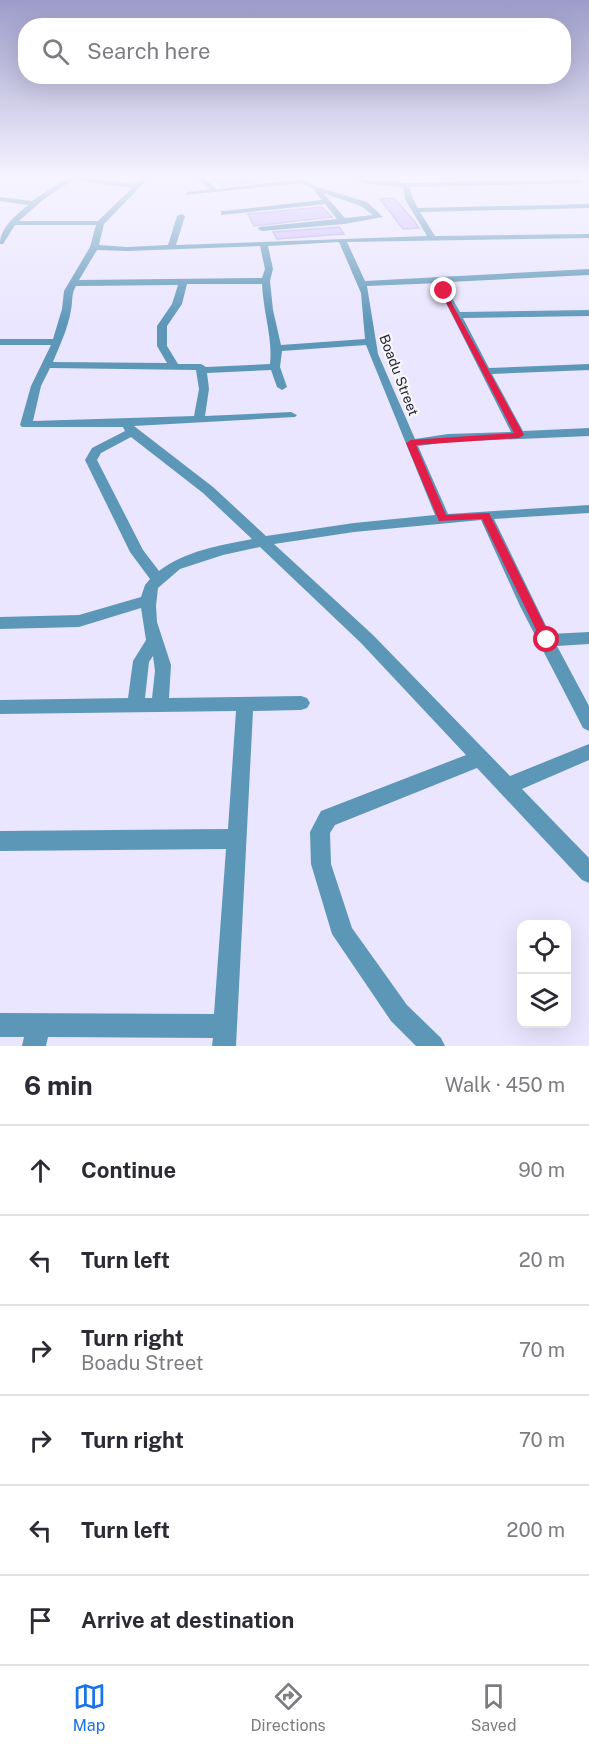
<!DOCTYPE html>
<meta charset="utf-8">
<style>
:root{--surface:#fff;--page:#f7f7f7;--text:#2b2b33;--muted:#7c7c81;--line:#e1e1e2;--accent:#1a73e8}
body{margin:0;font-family:"Public Sans",sans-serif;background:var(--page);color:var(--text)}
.controls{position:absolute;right:18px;bottom:18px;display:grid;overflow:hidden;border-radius:12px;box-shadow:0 6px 24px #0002}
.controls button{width:54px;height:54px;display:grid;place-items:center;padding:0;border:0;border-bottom:2px solid var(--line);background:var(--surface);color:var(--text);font:30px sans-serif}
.stop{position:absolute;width:18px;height:18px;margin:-14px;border:4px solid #e11d48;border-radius:50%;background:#fff}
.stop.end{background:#e11d48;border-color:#fff;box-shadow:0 2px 6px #0008}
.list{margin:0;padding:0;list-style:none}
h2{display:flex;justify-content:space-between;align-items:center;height:78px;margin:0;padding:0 24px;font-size:26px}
h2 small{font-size:20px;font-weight:400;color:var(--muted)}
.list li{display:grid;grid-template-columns:39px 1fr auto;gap:18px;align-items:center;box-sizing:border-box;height:90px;padding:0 24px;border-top:2px solid var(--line)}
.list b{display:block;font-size:22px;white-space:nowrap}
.list p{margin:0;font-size:20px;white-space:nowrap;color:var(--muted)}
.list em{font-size:20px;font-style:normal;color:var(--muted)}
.icon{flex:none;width:33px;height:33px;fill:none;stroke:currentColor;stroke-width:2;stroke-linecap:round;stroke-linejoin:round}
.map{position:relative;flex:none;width:589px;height:1046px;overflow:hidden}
.search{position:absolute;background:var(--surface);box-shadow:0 6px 24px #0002;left:18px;right:18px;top:18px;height:66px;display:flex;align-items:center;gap:15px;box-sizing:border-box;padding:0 21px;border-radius:24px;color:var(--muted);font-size:22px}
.sheet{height:618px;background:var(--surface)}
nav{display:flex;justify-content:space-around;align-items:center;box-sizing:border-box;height:84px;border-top:2px solid var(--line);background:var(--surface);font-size:16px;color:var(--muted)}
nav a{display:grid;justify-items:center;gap:3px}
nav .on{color:var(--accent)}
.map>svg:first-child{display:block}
.building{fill:#ccbeff;stroke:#b3a6e1;stroke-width:1.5}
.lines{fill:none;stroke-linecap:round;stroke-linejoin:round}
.street{fill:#5d97b8;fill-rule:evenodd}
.route{fill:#e11d48}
.labels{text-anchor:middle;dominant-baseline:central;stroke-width:4.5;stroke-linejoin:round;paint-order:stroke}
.far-street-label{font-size:14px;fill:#28233a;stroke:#f7f7f7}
</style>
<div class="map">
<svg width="589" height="1046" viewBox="0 0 589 1046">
<rect width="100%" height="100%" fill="#eae6ff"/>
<path class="building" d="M213,177H255V182L222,186Z
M394,198L415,222L419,228L403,229L380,199Z
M322,207L332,217L254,226L248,214Z
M339,227L344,234L277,239L273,232Z"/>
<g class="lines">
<path class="street" d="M63,177H80L136,184L143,177H150L104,224L99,245L127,247L168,245L177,216L181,214L185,216L176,245L427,236L405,199L403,187L362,183L358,177L406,183L581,179L584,181L581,183L410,187L413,199L418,208L589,204V208L420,212L435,236L589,234V238L347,242L365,281L589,269V275L449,282L448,291L460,312L589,310V316L463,318L489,368L589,364V370L492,374L523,431L589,428V436L448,442L418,446L448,514L589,505V513L494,519L550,634L589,632V644L557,646L589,706V731L583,728L520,606L481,520L354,532L274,544L373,635L510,776L589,744V760L522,789L589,858V883L582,880L477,768L335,825L330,833L331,864L352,928L407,1005L441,1038L445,1046H416L391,1021L332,934L311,864L310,832L321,811L466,755L361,643L260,547L223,555L180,569L158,588L156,606L157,622L171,665L169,698L301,696L307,698L310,703L307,708L301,710L253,711L236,1046H212L213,1038L48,1037L46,1046H22L24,1037H0V1013L214,1014L226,849L0,851V831L228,829L236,711L0,714V700L128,698L133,661L146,640L141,608L79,627L0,629V617L79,615L141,597L145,585L150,579L130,552L85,460L92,448L125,431L123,427H22L20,425L31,386L51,345H0V339H53L62,309L64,291L90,247L96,225H15L3,244H0C0,228 16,215 28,205L0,201V197L32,201L65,179ZM73,180L132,188L98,221H19L44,199ZM339,242L361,293L365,339L281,345L273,310L270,281L273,269L268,246ZM260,246L265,269L262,278L79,280L97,250L127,251ZM440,283V291L511,432L448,434L415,439L378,354L367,286ZM187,284H262C263,311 273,338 270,364L206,367L201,364H178L167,346V326L182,304ZM178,285L172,304L157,326V346L167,363L53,362C60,345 68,328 71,310C73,301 71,294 76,286ZM366,345L435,515L354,523L266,536L213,487L134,426L295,417L297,415L291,412L205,416L209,389L207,373L271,370L277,387L282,390L287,387L280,367L282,351ZM50,368L196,370L199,389L194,416L33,421L41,386ZM131,437L203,493L252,539C222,545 184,551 159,571L143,550L97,460L101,453ZM153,656L155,671L152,698H145L149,662Z
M195,177H202L217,189L302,179L317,187L367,202L383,217L344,224L262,231L258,229L259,227L337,219L325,204L221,215V211H224L322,200L313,189L301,183L185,195L187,192L210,189ZM323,193L361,206L373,215L345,218Z"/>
</g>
<linearGradient id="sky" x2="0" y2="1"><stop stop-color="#9d9cca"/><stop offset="0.55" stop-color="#f6f4ff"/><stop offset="1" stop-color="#f6f4ff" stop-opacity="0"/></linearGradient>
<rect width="589" height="323" fill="url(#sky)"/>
<path class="route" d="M444,289L524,435L519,438L416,445L446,515L489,513L552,640L547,645L541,640L482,519L439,521L406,443L411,440L514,433L440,291Z"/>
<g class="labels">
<g class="far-street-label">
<text transform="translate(399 375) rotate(69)">Boadu Street</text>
</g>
</g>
</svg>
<div class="controls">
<button><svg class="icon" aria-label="locate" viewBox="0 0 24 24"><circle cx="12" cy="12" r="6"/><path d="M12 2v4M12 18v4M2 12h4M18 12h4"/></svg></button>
<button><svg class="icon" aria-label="layers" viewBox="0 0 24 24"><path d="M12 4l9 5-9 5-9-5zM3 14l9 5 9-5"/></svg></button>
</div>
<div class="stop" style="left:547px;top:640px"></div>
<div class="stop end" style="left:444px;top:291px"></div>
<div class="search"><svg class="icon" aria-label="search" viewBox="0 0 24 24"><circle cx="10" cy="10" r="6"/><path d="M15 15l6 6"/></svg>Search here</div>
</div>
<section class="sheet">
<h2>6 min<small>Walk · 450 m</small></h2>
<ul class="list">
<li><svg class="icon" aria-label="ahead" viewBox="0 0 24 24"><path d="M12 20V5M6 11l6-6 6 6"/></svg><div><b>Continue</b></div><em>90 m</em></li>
<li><svg class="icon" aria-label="left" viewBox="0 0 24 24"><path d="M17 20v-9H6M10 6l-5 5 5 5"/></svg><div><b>Turn left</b></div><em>20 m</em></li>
<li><svg class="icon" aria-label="right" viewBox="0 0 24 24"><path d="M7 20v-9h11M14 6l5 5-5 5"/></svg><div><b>Turn right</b><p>Boadu Street</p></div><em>70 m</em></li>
<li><svg class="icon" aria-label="right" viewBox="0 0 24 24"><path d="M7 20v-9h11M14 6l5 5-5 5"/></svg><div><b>Turn right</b></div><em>70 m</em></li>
<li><svg class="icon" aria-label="left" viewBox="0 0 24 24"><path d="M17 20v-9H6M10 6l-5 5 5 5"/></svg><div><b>Turn left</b></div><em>200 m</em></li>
<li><svg class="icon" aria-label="arrive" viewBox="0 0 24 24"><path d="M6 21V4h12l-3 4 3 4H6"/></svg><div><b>Arrive at destination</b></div></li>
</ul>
</section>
<nav>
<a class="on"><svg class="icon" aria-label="map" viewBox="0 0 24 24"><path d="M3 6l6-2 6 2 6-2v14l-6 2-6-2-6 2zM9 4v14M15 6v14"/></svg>Map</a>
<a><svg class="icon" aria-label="directions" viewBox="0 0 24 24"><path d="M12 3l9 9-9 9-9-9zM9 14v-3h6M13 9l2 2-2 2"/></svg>Directions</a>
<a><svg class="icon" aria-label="saved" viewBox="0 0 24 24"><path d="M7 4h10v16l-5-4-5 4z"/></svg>Saved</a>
</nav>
